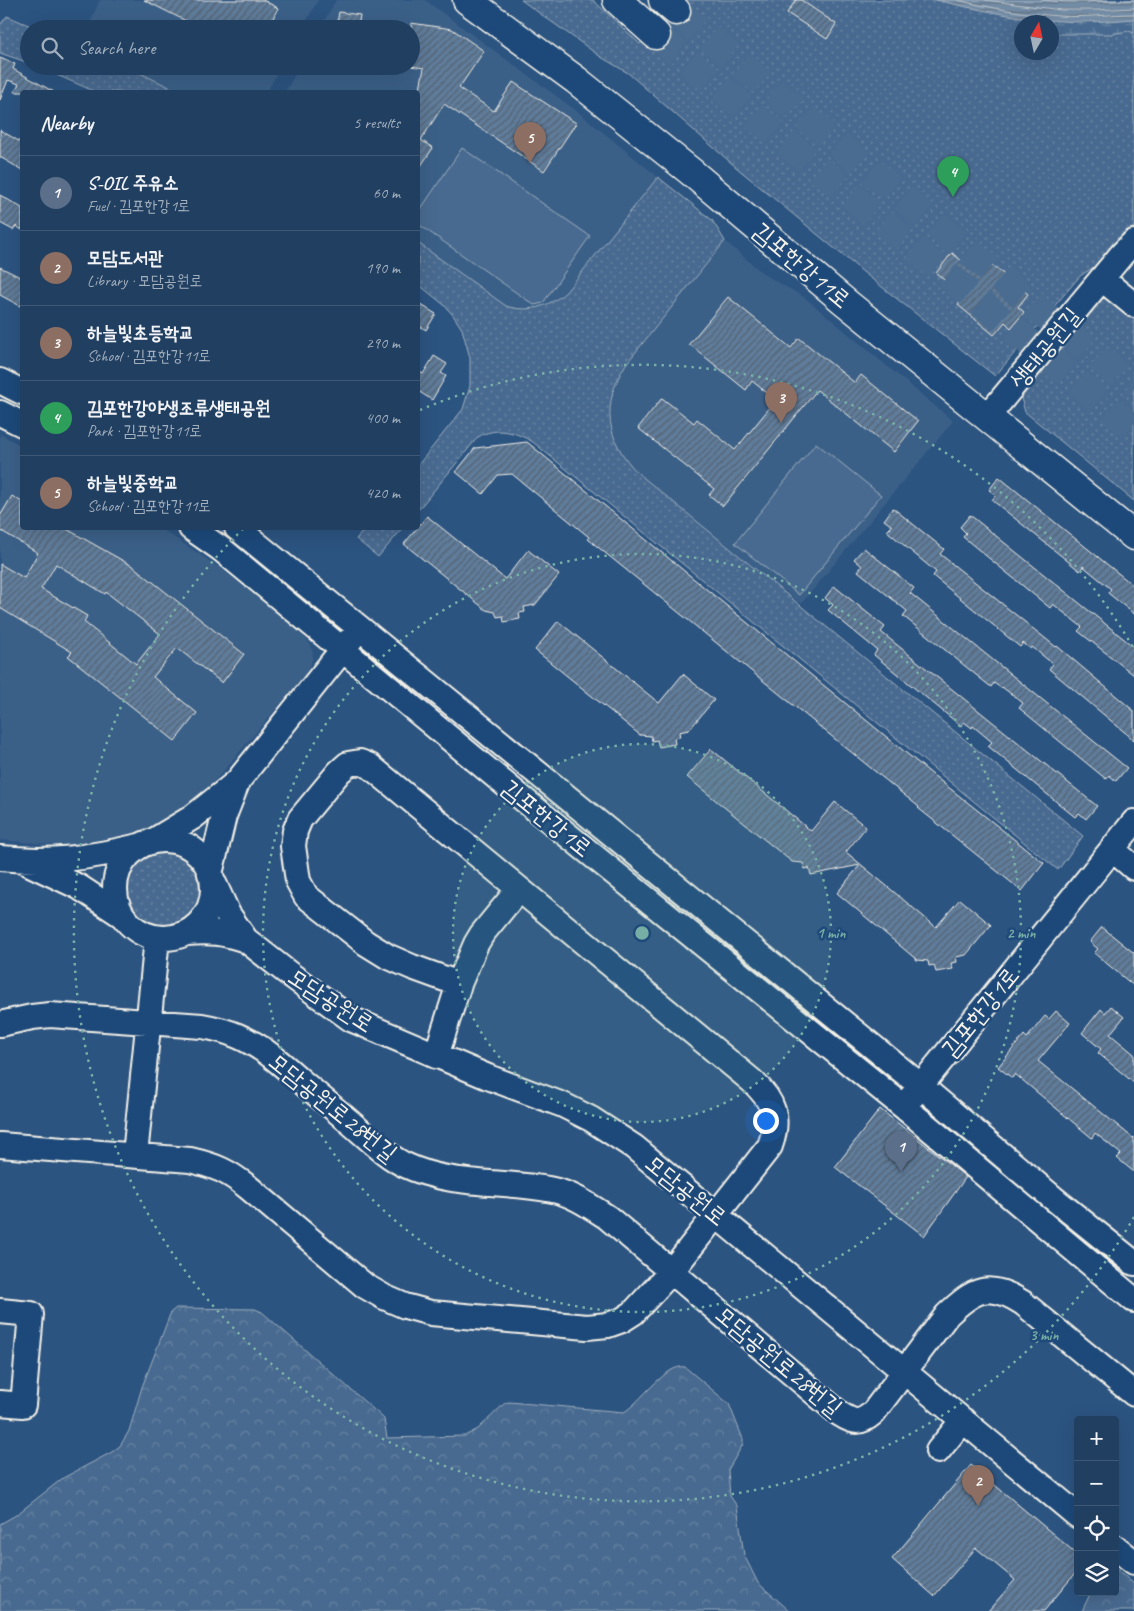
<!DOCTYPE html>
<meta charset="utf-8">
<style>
:root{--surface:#213f61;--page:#2d4a6a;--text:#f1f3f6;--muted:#a2afbd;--line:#3e5876;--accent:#e797bd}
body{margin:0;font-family:Caveat,"Poor Story",sans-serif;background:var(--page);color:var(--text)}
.controls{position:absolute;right:15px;bottom:15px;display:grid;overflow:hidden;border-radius:5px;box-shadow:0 5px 20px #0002}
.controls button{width:45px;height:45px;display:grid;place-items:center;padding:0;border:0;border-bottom:1px solid var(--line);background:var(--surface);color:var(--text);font:25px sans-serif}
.compass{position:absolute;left:1014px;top:15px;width:45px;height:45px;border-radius:50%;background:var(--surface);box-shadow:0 5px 20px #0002;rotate:9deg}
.you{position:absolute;left:765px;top:1120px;width:18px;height:18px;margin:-12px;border:4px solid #fff;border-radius:50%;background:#1a73e8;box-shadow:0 0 0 8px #1a73e833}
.badge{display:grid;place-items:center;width:32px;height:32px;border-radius:50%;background:var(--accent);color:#fff;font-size:16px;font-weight:700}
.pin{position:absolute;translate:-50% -41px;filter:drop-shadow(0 1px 2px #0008)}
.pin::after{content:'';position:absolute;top:26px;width:18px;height:15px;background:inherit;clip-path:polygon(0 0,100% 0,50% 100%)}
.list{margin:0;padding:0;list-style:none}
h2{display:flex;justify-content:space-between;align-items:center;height:65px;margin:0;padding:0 20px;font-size:21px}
h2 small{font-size:16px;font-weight:400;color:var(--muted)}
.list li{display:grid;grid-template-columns:32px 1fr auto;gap:15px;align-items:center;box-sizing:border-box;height:75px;padding:0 20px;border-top:1px solid var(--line)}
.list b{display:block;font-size:19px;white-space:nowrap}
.list p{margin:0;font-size:16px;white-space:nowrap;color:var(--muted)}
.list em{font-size:16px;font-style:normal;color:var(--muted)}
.icon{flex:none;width:28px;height:28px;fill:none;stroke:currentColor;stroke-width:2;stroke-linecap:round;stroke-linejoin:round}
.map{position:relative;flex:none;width:1134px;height:1611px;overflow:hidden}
.search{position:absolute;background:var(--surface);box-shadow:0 5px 20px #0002;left:20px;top:20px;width:400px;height:55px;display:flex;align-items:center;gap:12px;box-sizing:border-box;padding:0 18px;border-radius:28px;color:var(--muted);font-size:19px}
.panel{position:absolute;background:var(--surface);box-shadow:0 5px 20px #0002;left:20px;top:90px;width:400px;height:440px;border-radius:5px}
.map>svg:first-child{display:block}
.built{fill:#3b6088}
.grass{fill:url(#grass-dots);stroke:#9eaebc;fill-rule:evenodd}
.forest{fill:url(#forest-crowns);stroke:#9eaebc}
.wetland{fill:url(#wetland-marsh);stroke:#9eaebc}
.pitch{fill:#496b90;stroke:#9eaebc}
.water{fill:url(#water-rules);stroke:#a7b4c0}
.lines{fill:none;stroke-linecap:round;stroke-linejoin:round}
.shore{stroke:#c0c9ce;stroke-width:1}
.building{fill:url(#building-hatch);stroke:#f4f1e8;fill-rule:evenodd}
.highway-tunnel{stroke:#4a6c90;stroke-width:28;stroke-dasharray:28 14;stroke-linecap:butt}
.minor-casing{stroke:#f4f1e8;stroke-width:28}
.major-casing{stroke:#f4f1e8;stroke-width:31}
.highway-casing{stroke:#f4f1e8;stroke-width:31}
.minor{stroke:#1f4a7a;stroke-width:24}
.major{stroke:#1f4a7a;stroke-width:28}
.highway{stroke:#1f4a7a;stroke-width:28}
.ring{fill:none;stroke:#76ada5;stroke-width:2.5;stroke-dasharray:2.5 5}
.labels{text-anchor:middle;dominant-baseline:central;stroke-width:5;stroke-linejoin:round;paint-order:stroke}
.street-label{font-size:24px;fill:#f4f1e8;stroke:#1f4a7a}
.centre{fill:#76ada5;stroke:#1f4a7a;stroke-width:2.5}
.ring-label{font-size:15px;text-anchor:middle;font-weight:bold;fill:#76ada5;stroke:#1f4a7a;stroke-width:5;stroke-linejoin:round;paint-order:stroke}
</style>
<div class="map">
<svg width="1134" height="1611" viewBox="0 0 1134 1611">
<defs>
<pattern id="grass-dots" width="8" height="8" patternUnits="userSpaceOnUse" patternTransform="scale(1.25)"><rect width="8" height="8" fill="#496b90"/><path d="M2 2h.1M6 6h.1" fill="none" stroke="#6481a0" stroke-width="1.8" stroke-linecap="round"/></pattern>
<pattern id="forest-crowns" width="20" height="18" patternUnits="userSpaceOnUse" patternTransform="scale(1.25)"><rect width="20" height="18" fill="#496b90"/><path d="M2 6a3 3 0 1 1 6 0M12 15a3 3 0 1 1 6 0" fill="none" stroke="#6481a0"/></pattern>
<pattern id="wetland-marsh" width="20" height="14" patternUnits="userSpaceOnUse" patternTransform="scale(1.25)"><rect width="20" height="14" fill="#496b90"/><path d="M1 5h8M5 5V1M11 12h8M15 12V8" fill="none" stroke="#6481a0"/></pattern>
<pattern id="water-rules" width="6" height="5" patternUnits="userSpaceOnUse" patternTransform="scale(1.25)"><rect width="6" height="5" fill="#738ca6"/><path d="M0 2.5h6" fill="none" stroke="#647484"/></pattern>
<pattern id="building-hatch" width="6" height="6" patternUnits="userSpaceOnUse" patternTransform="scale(1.25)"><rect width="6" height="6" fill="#5e7b9a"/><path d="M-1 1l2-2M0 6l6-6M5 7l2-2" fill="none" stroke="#556474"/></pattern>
</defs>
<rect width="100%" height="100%" fill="#2c5481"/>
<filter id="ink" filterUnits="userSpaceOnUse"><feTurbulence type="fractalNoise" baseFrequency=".02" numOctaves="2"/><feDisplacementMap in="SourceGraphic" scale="10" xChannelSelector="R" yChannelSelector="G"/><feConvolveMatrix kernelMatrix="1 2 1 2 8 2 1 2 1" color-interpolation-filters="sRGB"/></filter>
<g filter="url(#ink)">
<path class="built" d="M100,0H318L302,29H87Z
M336,0H425L578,112L658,177L566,292L557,300L538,308L526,310L515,309L506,306L418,243V92H285L300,66H411V29H320Z
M125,66H281L267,92H180Z
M725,241L765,275L804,297L953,421L801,604L639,474L627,462L613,439L610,409L615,384L620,373L626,364Z
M0,434L22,446V528H160L223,570L251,592L301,633L310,644L313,654L311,664L303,677L219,776L199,796L177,815L155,829L130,839L83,847L0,840Z"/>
<path class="grass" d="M521,0H593L640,44L677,0H1134V227L1127,231L1103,261L1080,276L995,376L863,272L737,168L628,73L601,57ZM1022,22H1052V52H1022Z
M7,16L38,29H29V63L0,53V25Z
M36,66H125L180,92H96Z
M658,177L712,220L725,241L626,364C601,403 605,441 639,474L1083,836L1058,870L533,442C516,432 497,426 478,437L418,510V465L463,409L470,386V358L462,329L453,315L443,304L418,284V243L506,306C527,313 549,307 566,292Z
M1105,296L1134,319V501L1025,412L1021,398Z
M366,528H403L378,557L356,539Z
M124 889a40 40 0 1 1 80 0a40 40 0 1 1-80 0Z"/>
<path class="forest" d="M176,1308L255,1309L262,1312L381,1416L384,1419L387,1438L465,1436L478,1429L505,1403L509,1402L624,1412C639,1404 666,1363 685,1367L729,1404L743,1439V1444L728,1470L730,1496L737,1506L744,1555L758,1583L790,1611H0V1524L16,1515L63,1478L112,1452L120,1446L129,1431L142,1387L171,1312Z
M1115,1568L1134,1584V1611H1082L1091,1592H1115Z"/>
<path class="wetland" d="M1134,0V33L1129,31L1111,34H1052V22H1022L1023,16Z"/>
<path class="pitch" d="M462,148L590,236L543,303L534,305L418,224V213Z
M816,443L881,495L799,595L735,543Z"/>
<path class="water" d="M936,0H1134V19C1110,21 1085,23 1061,21C1020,19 975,9 936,0Z"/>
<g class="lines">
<path class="shore" d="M957,0C990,8 1026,14 1060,16C1085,18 1109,14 1134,14
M985,0L1061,10H1096L1134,8
M1041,0C1073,4 1103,1 1134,0"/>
</g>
<path class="building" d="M144,0H263L278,8L268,29H202Z
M796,0H801L836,24L827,39L787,13Z
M339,12L360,15L358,29H336Z
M411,23L452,29L484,51L459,88L494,111L513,82L576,123L544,171L444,104L421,140L433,148L418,170V92L420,88L424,68L411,66Z
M0,58L15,64L13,69L54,92H14L19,84L8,80L0,100Z
M0,130L22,143V170L0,157Z
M0,195L22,208V230L16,226L13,230L0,223Z
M952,253L967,265L971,261L981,269L987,261L1028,294L1018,307L1024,312L1011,328L1005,322L994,335L958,305L962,299L948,287L950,285L936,273Z
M0,267L22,278V307L0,295Z
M728,297L791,348L799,338L855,383L861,375L918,421L894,452L817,390L723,506L709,495L714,489L638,428L662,398L694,423L697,419L735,450L776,400L752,381L746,390L689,344Z
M418,303L436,314L426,330L418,325Z
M434,356L447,364L441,373L446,376L432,400L418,391V371L423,374Z
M527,442L933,775L1044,863L1022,891L918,808L919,807L588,539L589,537L512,474L498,475L483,494L456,472L475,448Z
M999,477L1134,586V614L1108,593L1111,589L1083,566L1080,571L992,500L996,495L989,490Z
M12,496L22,502V528H65L134,567L244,654L222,683L177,648L153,677L197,713L175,741L68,656L72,652L0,608V564L24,578L38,553L0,530V516ZM56,564L105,594L106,592L160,634L136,664L84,622L87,616L41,589Z
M893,508L944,549L940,554L1056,647L1057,646L1134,711V740L1049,669L1053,664L1032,647L1031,649L1023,643L1020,647L933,576L936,572L887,531L892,526L884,520Z
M970,515L1134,647V675L1078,631L1082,627L1053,604L1050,608L963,537L966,533L960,527Z
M427,516L505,579L528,550L559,575L535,605L524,607L525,612L519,613L520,619L504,622L503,616L497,617L495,612L486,610L404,544Z
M864,548L914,588L910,593L1127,768L1116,781L1109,775L1106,779L1019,708L1023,703L1002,687L1001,688L994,683L991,687L903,616L907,611L858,571L862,566L854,559Z
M834,586L885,627L881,632L1097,806L1086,819L1079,813L1075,817L988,746L992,742L973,726L972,728L964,722L961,726L874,655L877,650L828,610L833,605L825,598Z
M558,621L659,703L683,674L714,700L689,730L679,732L680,737L674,738L675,744L659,747L657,740L652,741L651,736L640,735L535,650Z
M711,749L811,831L835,802L866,827L846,852L936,927L960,899L991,925L966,955L956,957L957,962L951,963L953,969L936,972L934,965L929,966L928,961L917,960L837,893L860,865L811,875L809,868L804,869L803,863L792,862L687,777Z
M1102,927L1134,953V986L1094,953L1098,949L1090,942Z
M1111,1006L1124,1017L1110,1034L1134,1054V1083L1098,1053L1101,1049L1082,1033L1101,1009L1105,1013Z
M1056,1011L1070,1023L1038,1061L1133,1138L1134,1137V1172L1117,1158L1121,1154L1095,1133L1092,1138L1015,1074L1012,1078L998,1067L1024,1035L1027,1038L1045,1016L1049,1019Z
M880,1109L966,1177L924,1236L835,1167Z
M971,1465L1078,1555V1570L1044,1611H988L1015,1580L976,1548L934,1596L892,1559Z"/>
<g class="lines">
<path class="highway-tunnel" d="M676,11L1134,388
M656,35L1134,429"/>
<g class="minor-casing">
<path id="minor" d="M1102,279L1134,305
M0,381L22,392
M0,413L22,424
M988,416L1122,254L1134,242
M191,528L221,549L523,799L904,1107L1134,1300
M237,528L921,1086L1053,1198L1134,1263
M115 889a49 49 0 1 1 98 0a49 49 0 1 1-98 0Z
M155,840L193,817L237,782L351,639
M1112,849L1134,868
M0,858C51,863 89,858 139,846
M28,863L79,887L123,916
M210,874L224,816L237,783
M213,881L228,914L246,940L288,973L351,1019L488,1077L563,1105L591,1119L634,1147L1078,1516
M186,933C210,931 223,932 246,940
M0,1024L32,1017L50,1015L202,1026C214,1028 226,1031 238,1036C262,1046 282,1064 302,1082C321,1098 341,1114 360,1131C374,1143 388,1157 405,1165C451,1187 504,1180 553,1190C573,1194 590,1206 607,1217L840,1414C854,1423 860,1424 873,1413L947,1315C974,1289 989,1281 1023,1303L1134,1394
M436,1056L459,984L476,944L482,934L518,890
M910,1099L1134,822
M0,1145L190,1160C216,1166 228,1171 249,1188L365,1286L384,1297L405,1306L431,1313L587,1327L608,1325L622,1320L633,1313L671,1272L770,1146C780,1118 774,1101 752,1081L370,766L360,762L348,764L339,772L300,819L295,831L293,846L298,881L306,896L366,943L387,956L412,967L459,984
M135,1155L157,938
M0,1311L31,1314L23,1405L0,1403
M938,1451L963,1420
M1115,1547L1134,1562"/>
</g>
<g class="major-casing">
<path id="major" d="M467,0L576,80L690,171L844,301L1134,536"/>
</g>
<g class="highway-casing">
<path id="highway" d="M617,0L656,35
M663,0L676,11"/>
</g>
<use href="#minor" class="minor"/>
<use href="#major" class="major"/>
<use href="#highway" class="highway"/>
</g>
</g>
<circle cx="642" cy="933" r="189" fill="#76ada5" fill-opacity=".12"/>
<g class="ring">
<circle cx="642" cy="933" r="189"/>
<circle cx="642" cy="933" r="379"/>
<path d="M1134 1217A568 568 0 1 1 244 528M420 410A568 568 0 0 1 1134 649"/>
</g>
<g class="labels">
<g class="street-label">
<text transform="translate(802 265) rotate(40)">김포한강11로</text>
<text transform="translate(1045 348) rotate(-51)">생태공원길</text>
<text transform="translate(547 818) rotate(39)">김포한강1로</text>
<text transform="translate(331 1000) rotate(33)">모담공원로</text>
<text transform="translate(980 1012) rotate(-51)">김포한강1로</text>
<text transform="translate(333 1107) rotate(39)">모담공원로28번길</text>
<text transform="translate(686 1190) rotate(39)">모담공원로</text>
<text transform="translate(779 1361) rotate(40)">모담공원로28번길</text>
</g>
</g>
<circle cx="642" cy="933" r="8" class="centre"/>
<g class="ring-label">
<text x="831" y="938">1 min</text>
<text x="1021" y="938">2 min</text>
<text x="1044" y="1340">3 min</text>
</g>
</svg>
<div class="controls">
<button>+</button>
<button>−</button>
<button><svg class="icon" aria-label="locate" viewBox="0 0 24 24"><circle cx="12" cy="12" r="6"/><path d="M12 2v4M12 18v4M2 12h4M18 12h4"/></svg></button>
<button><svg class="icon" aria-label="layers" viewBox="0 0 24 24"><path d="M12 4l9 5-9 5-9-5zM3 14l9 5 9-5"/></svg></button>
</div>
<svg class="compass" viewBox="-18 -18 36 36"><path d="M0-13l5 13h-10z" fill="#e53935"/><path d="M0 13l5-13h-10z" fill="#a2afbd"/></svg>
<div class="you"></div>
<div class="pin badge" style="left:901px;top:1172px;background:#5c6f8a">1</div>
<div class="pin badge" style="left:978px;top:1506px;background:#8d6e63">2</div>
<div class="pin badge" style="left:781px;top:423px;background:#8d6e63">3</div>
<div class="pin badge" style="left:953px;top:197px;background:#2e9e5b">4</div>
<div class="pin badge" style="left:530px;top:163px;background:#8d6e63">5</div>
<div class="search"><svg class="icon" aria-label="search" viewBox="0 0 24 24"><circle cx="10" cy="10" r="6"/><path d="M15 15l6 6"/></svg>Search here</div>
<section class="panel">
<h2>Nearby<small>5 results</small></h2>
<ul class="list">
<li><span class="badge" style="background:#5c6f8a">1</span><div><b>S-OIL 주유소</b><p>Fuel · 김포한강1로</p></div><em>60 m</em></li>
<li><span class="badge" style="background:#8d6e63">2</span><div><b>모담도서관</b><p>Library · 모담공원로</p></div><em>190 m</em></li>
<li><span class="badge" style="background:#8d6e63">3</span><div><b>하늘빛초등학교</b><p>School · 김포한강11로</p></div><em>290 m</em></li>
<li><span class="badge" style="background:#2e9e5b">4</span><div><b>김포한강야생조류생태공원</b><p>Park · 김포한강11로</p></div><em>400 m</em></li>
<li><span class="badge" style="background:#8d6e63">5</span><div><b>하늘빛중학교</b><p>School · 김포한강11로</p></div><em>420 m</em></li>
</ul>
</section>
</div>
